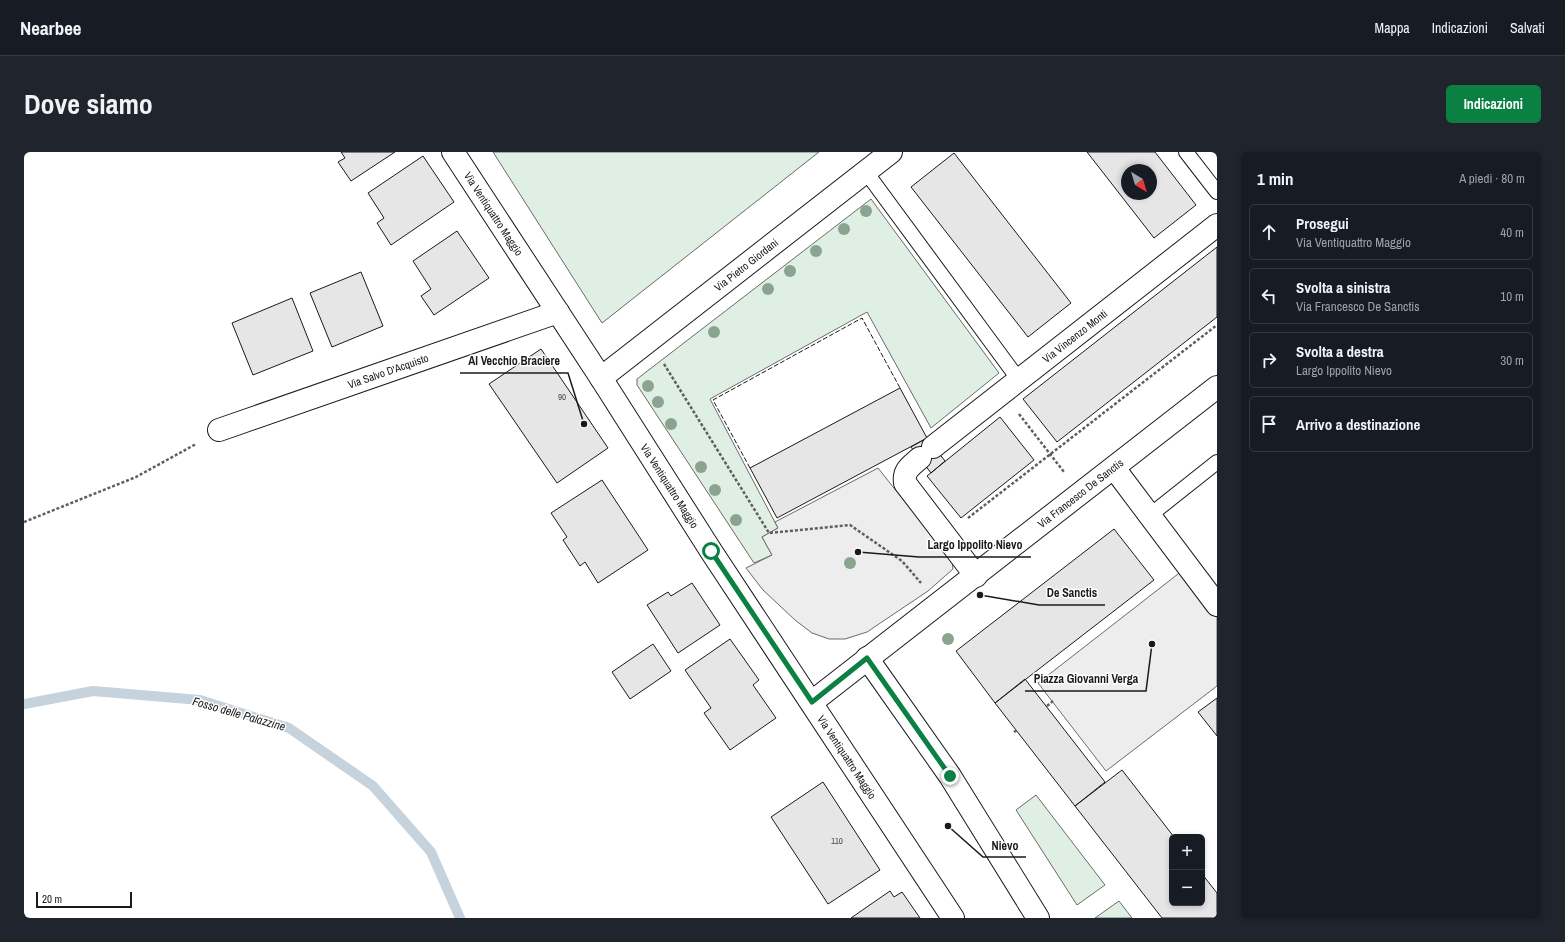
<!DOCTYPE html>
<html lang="it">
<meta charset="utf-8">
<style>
:root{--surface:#171b24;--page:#20242c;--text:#f1f3f6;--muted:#9ea1a6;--line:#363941;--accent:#0b8043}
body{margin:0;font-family:"Archivo Narrow",sans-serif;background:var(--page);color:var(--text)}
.controls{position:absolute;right:12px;bottom:12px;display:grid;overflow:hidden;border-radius:6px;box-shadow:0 2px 6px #0003}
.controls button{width:36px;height:36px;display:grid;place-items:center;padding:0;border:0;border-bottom:1px solid var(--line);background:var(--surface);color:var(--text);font:20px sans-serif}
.compass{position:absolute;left:1097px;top:12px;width:36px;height:36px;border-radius:50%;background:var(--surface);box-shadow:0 2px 6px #0003;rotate:142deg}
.scale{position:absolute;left:12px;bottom:10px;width:96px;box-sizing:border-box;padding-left:4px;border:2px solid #1a1a1a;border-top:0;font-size:11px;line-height:14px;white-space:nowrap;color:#1a1a1a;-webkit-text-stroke:3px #fff;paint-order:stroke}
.stop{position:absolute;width:12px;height:12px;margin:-9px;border:3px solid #0b8043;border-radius:50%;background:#fff}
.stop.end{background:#0b8043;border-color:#fff;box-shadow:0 1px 4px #0008}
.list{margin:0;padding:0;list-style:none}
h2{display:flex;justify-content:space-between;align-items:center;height:52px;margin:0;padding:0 16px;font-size:17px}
h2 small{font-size:13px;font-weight:400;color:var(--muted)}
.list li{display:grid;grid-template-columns:26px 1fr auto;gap:12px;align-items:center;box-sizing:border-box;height:56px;margin:0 8px 8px;padding:0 8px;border:1px solid var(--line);border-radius:6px}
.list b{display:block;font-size:15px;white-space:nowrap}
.list p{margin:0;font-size:13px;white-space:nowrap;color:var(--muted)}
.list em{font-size:13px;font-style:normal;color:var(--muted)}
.icon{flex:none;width:22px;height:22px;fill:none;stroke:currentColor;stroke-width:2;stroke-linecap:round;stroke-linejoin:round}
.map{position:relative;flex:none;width:1193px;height:766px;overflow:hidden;border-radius:6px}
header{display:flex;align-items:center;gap:24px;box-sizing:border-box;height:56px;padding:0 20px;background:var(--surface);border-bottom:1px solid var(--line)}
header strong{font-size:19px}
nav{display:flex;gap:22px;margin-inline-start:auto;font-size:14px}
.intro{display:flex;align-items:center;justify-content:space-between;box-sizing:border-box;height:96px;padding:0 24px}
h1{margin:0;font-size:28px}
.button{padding:10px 18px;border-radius:6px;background:var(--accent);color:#fff;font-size:14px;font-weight:700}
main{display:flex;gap:24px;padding:0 24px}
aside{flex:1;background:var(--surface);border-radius:6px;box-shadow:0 2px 6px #0003}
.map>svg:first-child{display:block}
.green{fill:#e0efe3;stroke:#6a6a6a}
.parking{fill:#ededed;stroke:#6a6a6a}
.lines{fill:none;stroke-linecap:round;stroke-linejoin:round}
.stream{stroke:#c6d2dc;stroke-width:10}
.building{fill:#e6e6e6;stroke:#1a1a1a;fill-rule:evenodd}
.lane-casing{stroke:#1a1a1a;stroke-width:16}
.street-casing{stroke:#1a1a1a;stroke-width:24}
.secondary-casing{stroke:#1a1a1a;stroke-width:24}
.path{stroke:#5f5f5f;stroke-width:2.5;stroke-dasharray:3 2;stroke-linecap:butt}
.lane{stroke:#fff;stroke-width:14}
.street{stroke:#fff;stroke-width:22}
.secondary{stroke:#fff;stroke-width:22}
.fence{stroke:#1a1a1a;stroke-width:1;stroke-dasharray:5 2;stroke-linecap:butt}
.tree{fill:#8aa48f}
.route{stroke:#0b8043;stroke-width:5}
.labels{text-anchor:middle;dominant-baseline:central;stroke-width:3;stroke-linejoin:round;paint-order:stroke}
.number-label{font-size:9px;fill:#4d4d4d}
.street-label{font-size:11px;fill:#1a1a1a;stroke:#fff}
.water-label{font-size:12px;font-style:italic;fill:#1a1a1a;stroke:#fff}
.leader{fill:none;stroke:#1a1a1a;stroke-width:1.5}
.callout-dot{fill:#1a1a1a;stroke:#fff;stroke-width:1.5}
.callout-label{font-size:12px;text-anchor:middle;font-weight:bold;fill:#1a1a1a;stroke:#fff;stroke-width:3;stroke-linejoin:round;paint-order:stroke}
</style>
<header>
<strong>Nearbee</strong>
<nav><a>Mappa</a><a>Indicazioni</a><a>Salvati</a></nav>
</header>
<div class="intro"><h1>Dove siamo</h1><a class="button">Indicazioni</a></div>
<main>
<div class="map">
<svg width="1193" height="766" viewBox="0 0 1193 766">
<rect width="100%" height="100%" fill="#fff"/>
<path class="green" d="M469,0H795L578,171Z
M847,47L975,221L907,276L843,160L686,247L754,376L738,385L748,403L730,411L613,233V227Z
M1012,643L1081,733L1053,753L992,658Z
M1095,749L1108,766H1071Z"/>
<path class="parking" d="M854,316L928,409L929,417L904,439L843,480L821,487H805L788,481L771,468L739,438L722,416L748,403L738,385L754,376L751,370Z
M1163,415L1193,453V534L1082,619L1014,531Z"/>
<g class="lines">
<path class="stream" d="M0,552L69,539L176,548L265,576L349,634L407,700L436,766"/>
</g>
<path class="building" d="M317,0H371L327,29L314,10L321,6Z
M1063,0H1131L1172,53L1130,86ZM1103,18H1127V42H1103Z
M930,1L1047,151L1004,185L887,35Z
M399,4L430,50L367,93L353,71L360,66L344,41Z
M433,79L465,126L410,163L397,144L407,137L389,109Z
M1193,95V165L1033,290L999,247Z
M337,120L359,174L308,195L286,141Z
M268,146L289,199L229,223L208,171Z
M517,197L584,296L533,331L465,232Z
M876,236L903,286L753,366L726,316Z
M976,265L1010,308L937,366L903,324Z
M903,286L921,309L907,321L887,295Z
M578,328L624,398L574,431L561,410L556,414L539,388L543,385L527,361Z
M1090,377L1130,428L971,551L932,499Z
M668,431L696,473L654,501L623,453L644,440L647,444Z
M706,487L735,528L729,533L752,566L706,598L680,561L687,556L661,518Z
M629,492L647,519L606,547L588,520Z
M1001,527L1081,630L1051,654L971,551Z
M1193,546V584L1174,560Z
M1098,618L1150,685H1148V751H1178V722L1193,741V766H1138L1051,654Z
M799,630L856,718L804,752L747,665Z
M866,739L870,745L878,740L896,766H827Z"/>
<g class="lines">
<g class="lane-casing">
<path id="lane" d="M1162,0L1193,40
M842,20L995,228
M1125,364L1193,310"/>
</g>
<g class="street-casing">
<g id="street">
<path id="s1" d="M577,226L867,0"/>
<path id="s2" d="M195,278L534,160"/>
<path id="s3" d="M909,295L1193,73"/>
<path d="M896,306C887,314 879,318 881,331L952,424"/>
<path d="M1090,316L1193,453"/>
<path d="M843,506L926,624L1014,766"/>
<path id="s4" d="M788,550L1193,235"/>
</g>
</g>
<g class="secondary-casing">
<g id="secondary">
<path id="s5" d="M429,0L577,226L687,399L929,766"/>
</g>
</g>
<path class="path" d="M640,212L745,381L826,373L878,409L897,431
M995,262L1040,320
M944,366L1193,173
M0,370L112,325L172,292
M1023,554L1029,549
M990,580L993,578"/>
<use href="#lane" class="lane"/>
<use href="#street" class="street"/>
<use href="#secondary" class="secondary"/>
<path class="fence" d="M726,316L689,248L838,166L876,236"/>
</g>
<g class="tree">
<circle cx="842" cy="59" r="6"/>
<circle cx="820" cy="77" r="6"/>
<circle cx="792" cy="99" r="6"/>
<circle cx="766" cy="119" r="6"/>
<circle cx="744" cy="137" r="6"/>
<circle cx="690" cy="180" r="6"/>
<circle cx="624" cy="234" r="6"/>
<circle cx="634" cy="250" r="6"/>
<circle cx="647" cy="272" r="6"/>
<circle cx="677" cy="315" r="6"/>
<circle cx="691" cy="338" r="6"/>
<circle cx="712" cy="368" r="6"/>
<circle cx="826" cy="411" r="6"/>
<circle cx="924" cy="487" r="6"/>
</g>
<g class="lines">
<path class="route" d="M687,399L788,550L843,506L926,624"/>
</g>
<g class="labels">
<g class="number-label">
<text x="538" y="245">90</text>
<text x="813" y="689">110</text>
</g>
<g class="street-label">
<text stroke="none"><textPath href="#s5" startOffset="74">Via Ventiquattro Maggio</textPath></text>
<text stroke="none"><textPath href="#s1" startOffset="184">Via Pietro Giordani</textPath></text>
<text stroke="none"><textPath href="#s3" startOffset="180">Via Vincenzo Monti</textPath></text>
<text stroke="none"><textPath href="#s2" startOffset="179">Via Salvo D'Acquisto</textPath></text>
<text stroke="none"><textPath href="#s5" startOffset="398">Via Ventiquattro Maggio</textPath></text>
<text stroke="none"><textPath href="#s4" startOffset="340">Via Francesco De Sanctis</textPath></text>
<text stroke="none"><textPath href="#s5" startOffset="722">Via Ventiquattro Maggio</textPath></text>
</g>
<g class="water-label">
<text transform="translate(215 562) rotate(16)">Fosso delle Palazzine</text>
</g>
</g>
<path class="leader" d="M560 272L544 221H436M834 400L895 405H1007M956 443L1015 453H1081M1128 492L1122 539H1001M924 674L959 705H1002"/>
<g class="callout-dot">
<circle cx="560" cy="272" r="4"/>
<circle cx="834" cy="400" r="4"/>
<circle cx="956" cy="443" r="4"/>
<circle cx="1128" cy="492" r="4"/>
<circle cx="924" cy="674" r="4"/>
</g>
<g class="callout-label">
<text x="490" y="213">Al Vecchio Braciere</text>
<text x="951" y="397">Largo Ippolito Nievo</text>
<text x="1048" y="445">De Sanctis</text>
<text x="1062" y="531">Piazza Giovanni Verga</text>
<text x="981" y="698">Nievo</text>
</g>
</svg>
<div class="controls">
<button>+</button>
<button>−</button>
</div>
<svg class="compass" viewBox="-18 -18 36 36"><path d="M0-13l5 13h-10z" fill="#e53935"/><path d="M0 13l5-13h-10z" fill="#9ea1a6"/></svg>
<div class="scale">20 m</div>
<div class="stop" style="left:687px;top:399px"></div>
<div class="stop end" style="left:926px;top:624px"></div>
</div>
<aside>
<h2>1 min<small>A piedi · 80 m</small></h2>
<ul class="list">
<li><svg class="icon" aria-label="ahead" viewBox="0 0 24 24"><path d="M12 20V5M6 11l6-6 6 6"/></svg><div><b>Prosegui</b><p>Via Ventiquattro Maggio</p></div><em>40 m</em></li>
<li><svg class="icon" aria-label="left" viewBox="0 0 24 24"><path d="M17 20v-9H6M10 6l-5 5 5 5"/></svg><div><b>Svolta a sinistra</b><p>Via Francesco De Sanctis</p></div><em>10 m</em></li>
<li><svg class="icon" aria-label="right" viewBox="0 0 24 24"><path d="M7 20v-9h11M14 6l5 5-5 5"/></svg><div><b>Svolta a destra</b><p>Largo Ippolito Nievo</p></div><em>30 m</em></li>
<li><svg class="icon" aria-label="arrive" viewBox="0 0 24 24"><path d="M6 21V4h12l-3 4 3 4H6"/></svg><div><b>Arrivo a destinazione</b></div></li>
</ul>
</aside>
</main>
